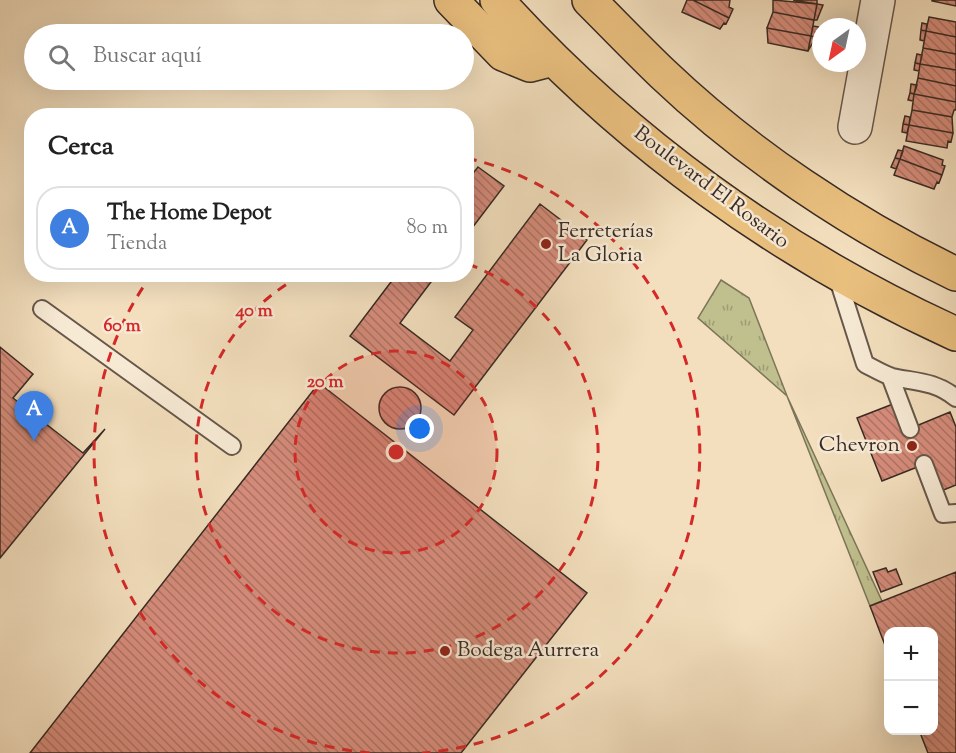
<!DOCTYPE html>
<html lang="es">
<meta charset="utf-8">
<style>
:root{--surface:#fff;--page:#f6f6f6;--text:#222;--muted:#767676;--line:#e0e0e0;--accent:#d93025}
body{margin:0;font-family:"Sorts Mill Goudy",serif;background:var(--page);color:var(--text)}
.controls{position:absolute;right:18px;bottom:18px;display:grid;overflow:hidden;border-radius:12px;box-shadow:0 6px 24px #0002}
.controls button{width:54px;height:54px;display:grid;place-items:center;padding:0;border:0;border-bottom:2px solid var(--line);background:var(--surface);color:var(--text);font:30px sans-serif}
.compass{position:absolute;left:812px;top:18px;width:54px;height:54px;border-radius:50%;background:var(--surface);box-shadow:0 6px 24px #0002;rotate:213deg}
.you{position:absolute;left:420px;top:429px;width:21px;height:21px;margin:-15px;border:4px solid #fff;border-radius:50%;background:#1a73e8;box-shadow:0 0 0 9px #1a73e833}
.badge{display:grid;place-items:center;width:39px;height:39px;border-radius:50%;background:var(--accent);color:#fff;font-size:20px;font-weight:700}
.pin{position:absolute;translate:-50% -50px;filter:drop-shadow(0 2px 3px #0008)}
.pin::after{content:'';position:absolute;top:32px;width:21px;height:18px;background:inherit;clip-path:polygon(0 0,100% 0,50% 100%)}
.list{margin:0;padding:0;list-style:none}
h2{display:flex;justify-content:space-between;align-items:center;height:78px;margin:0;padding:0 24px;font-size:26px}
h2 small{font-size:20px;font-weight:400;color:var(--muted)}
.list li{display:grid;grid-template-columns:39px 1fr auto;gap:18px;align-items:center;box-sizing:border-box;height:84px;margin:0 12px 12px;padding:0 12px;border:2px solid var(--line);border-radius:24px}
.list b{display:block;font-size:22px;white-space:nowrap}
.list p{margin:0;font-size:20px;white-space:nowrap;color:var(--muted)}
.list em{font-size:20px;font-style:normal;color:var(--muted)}
.icon{flex:none;width:33px;height:33px;fill:none;stroke:currentColor;stroke-width:2;stroke-linecap:round;stroke-linejoin:round}
.map{position:relative;flex:none;width:956px;height:753px;overflow:hidden}
.search{position:absolute;background:var(--surface);box-shadow:0 6px 24px #0002;left:24px;top:24px;width:450px;height:66px;display:flex;align-items:center;gap:15px;box-sizing:border-box;padding:0 21px;border-radius:33px;color:var(--muted);font-size:22px}
.panel{position:absolute;background:var(--surface);box-shadow:0 6px 24px #0002;left:24px;top:108px;width:450px;height:174px;border-radius:24px}
.map>svg:first-child{display:block}
.grass{fill:url(#grass-tufts);stroke:#7c7559;stroke-width:1.5}
.building{fill:url(#building-back-hatch);stroke:#372a24;stroke-width:1.5}
.lines{fill:none;stroke-linecap:round;stroke-linejoin:round}
.lane-casing{stroke:#66574a;stroke-width:20}
.street-casing{stroke:#66574a;stroke-width:36}
.primary-casing{stroke:#372a24;stroke-width:36}
.lane{stroke:#f7ead5;stroke-width:16}
.street{stroke:#f7ead5;stroke-width:33}
.primary{stroke:#eac07f;stroke-width:33}
.ring{fill:none;stroke:#d62828;stroke-width:3;stroke-dasharray:10 8}
.poi-dot{fill:#8f2418;stroke:#f7ead5;stroke-width:2}
.labels{text-anchor:middle;dominant-baseline:central;stroke-width:5;stroke-linejoin:round;paint-order:stroke}
.street-label{font-size:21px;fill:#372a24;stroke:#f7ead5}
.poi-label{font-size:21px;fill:#372a24;stroke:#f7ead5;text-anchor:start}
.centre{fill:#d62828;stroke:#f7ead5;stroke-width:3}
.ring-label{font-size:18px;text-anchor:middle;font-weight:bold;fill:#d62828;stroke:#f7ead5;stroke-width:5;stroke-linejoin:round;paint-order:stroke}
</style>
<div class="map">
<svg width="956" height="753" viewBox="0 0 956 753">
<defs>
<pattern id="grass-tufts" width="24" height="20" patternUnits="userSpaceOnUse" patternTransform="scale(1.5)"><rect width="24" height="20" fill="#c0c08e"/><path d="M3 7l-1-3M5 7V3M7 7l1-3M15 17l-1-3M17 17v-4M19 17l1-3" fill="none" stroke="#9d9c74"/></pattern>
<pattern id="building-back-hatch" width="6" height="6" patternUnits="userSpaceOnUse" patternTransform="scale(1.5)"><rect width="6" height="6" fill="#d68c7b"/><path d="M-1 5l2 2M0 0l6 6M5-1l2 2" fill="none" stroke="#ae7365"/></pattern>
</defs>
<rect width="100%" height="100%" fill="#f3dfbe"/>
<filter id="stains"><feTurbulence type="fractalNoise" baseFrequency=".00333" numOctaves="4"/><feColorMatrix values="0 0 0 0 .2 0 0 0 0 .09 0 0 0 0 .02 0 0 0 .5 -.17"/></filter>
<radialGradient id="worn" r=".72"><stop offset=".6" stop-color="#630" stop-opacity="0"/><stop offset="1" stop-color="#630" stop-opacity=".3"/></radialGradient>
<path class="grass" d="M721,280L749,298L787,396L882,601L870,606L787,396L698,318Z"/>
<path class="building" d="M687,0H693L729,18L726,24L724,23L720,29L682,12Z
M693,0H730L729,7L733,9L729,18Z
M773,0L817,4L814,20L773,12Z
M793,0H817V4Z
M956,0V6L932,1V0Z
M817,4L823,5L817,20H814Z
M773,12L814,20L811,36L767,28Z
M929,17L956,22V37L926,31Z
M922,23L927,24L926,31L921,30Z
M813,26L819,27L816,37L811,36Z
M767,28L811,36L808,51L768,43Z
M921,30L926,31L924,41L920,40Z
M926,31L956,37V54L923,48Z
M811,36L816,37L808,51Z
M923,48L956,54V70L920,64Z
M917,54L922,55L920,64L915,63Z
M915,63L920,64L919,71L914,70Z
M920,64L956,70V86L918,78Z
M918,78L956,86V102L914,94Z
M911,84L917,85L914,94L910,93Z
M910,93L914,94L913,101L908,100Z
M914,94L956,102V110H954L952,117L912,110Z
M912,110L952,117L953,133L909,125Z
M905,116L910,117L909,125L903,124Z
M903,124L909,125L907,133L902,132Z
M909,125L953,133L951,142L948,141L947,148L906,141Z
M904,146L943,160L942,165L945,166L942,175L900,159Z
M898,150L903,151L900,159L895,158Z
M895,158L900,159L896,169L891,167Z
M900,159L942,175L939,183L937,182L934,189L894,175Z
M478,167L504,186L466,236V182Z
M540,204L587,240L454,415L350,336L397,274H437L400,323L450,361L473,330L455,317Z
M0,347L33,374L13,398L83,453L105,429L0,558Z
M319,383L587,593L461,753H30Z
M379 408a21 21 0 1 1 42 0a21 21 0 1 1-42 0Z
M893,404L904,431L950,412L956,427V485L941,491L930,462L882,481L857,418Z
M886,568L888,572L896,569L902,584L881,592L873,572Z
M956,572V753H928L919,730H934V632H888V653L870,606Z"/>
<g class="lines">
<g class="lane-casing">
<path id="lane" d="M837,276L865,364C873,368 883,374 892,377C916,382 935,381 956,398
M42,309L232,446
M890,376L910,429
M924,464L943,514L956,513"/>
</g>
<g class="street-casing">
<path id="street" d="M855,127L878,0"/>
</g>
<g class="primary-casing">
<path id="primary" d="M451,0L503,54L530,65L553,59
M497,0C625,142 782,255 956,334
M589,0C614,25 638,50 663,74C746,153 853,225 956,274"/>
</g>
<use href="#lane" class="lane"/>
<use href="#street" class="street"/>
<use href="#primary" class="primary"/>
</g>
<circle cx="396" cy="452" r="101" fill="#d62828" fill-opacity=".12"/>
<g class="ring">
<circle cx="396" cy="452" r="101"/>
<path d="M468 264A201 201 0 1 1 302 275"/>
<path d="M370 753A302 302 0 0 1 150 277M467 158A302 302 0 0 1 422 753"/>
</g>
<g class="poi-dot">
<circle cx="546" cy="244" r="6"/>
<circle cx="912" cy="446" r="6"/>
<circle cx="445" cy="651" r="6"/>
</g>
<g class="labels">
<g class="street-label">
<text transform="translate(711 188) rotate(37)">Boulevard El Rosario</text>
</g>
<g class="poi-label">
<text x="558" y="232">Ferreterías<tspan x="558" dy="24">La Gloria</tspan></text>
<text x="900" y="446" text-anchor="end">Chevron</text>
<text x="457" y="651">Bodega Aurrera</text>
</g>
</g>
<circle cx="396" cy="452" r="9" class="centre"/>
<g class="ring-label">
<text x="254" y="316">40 m</text>
<text x="122" y="331">60 m</text>
<text x="325" y="387">20 m</text>
</g>
<rect width="100%" height="100%" filter="url(#stains)"/>
<rect width="100%" height="100%" fill="url(#worn)"/>
</svg>
<div class="controls">
<button>+</button>
<button>−</button>
</div>
<svg class="compass" viewBox="-18 -18 36 36"><path d="M0-13l5 13h-10z" fill="#e53935"/><path d="M0 13l5-13h-10z" fill="#767676"/></svg>
<div class="you"></div>
<div class="pin badge" style="left:34px;top:441px;background:#3f7fe0">A</div>
<div class="search"><svg class="icon" aria-label="search" viewBox="0 0 24 24"><circle cx="10" cy="10" r="6"/><path d="M15 15l6 6"/></svg>Buscar aquí</div>
<section class="panel">
<h2>Cerca<small></small></h2>
<ul class="list">
<li><span class="badge" style="background:#3f7fe0">A</span><div><b>The Home Depot</b><p>Tienda</p></div><em>80 m</em></li>
</ul>
</section>
</div>
